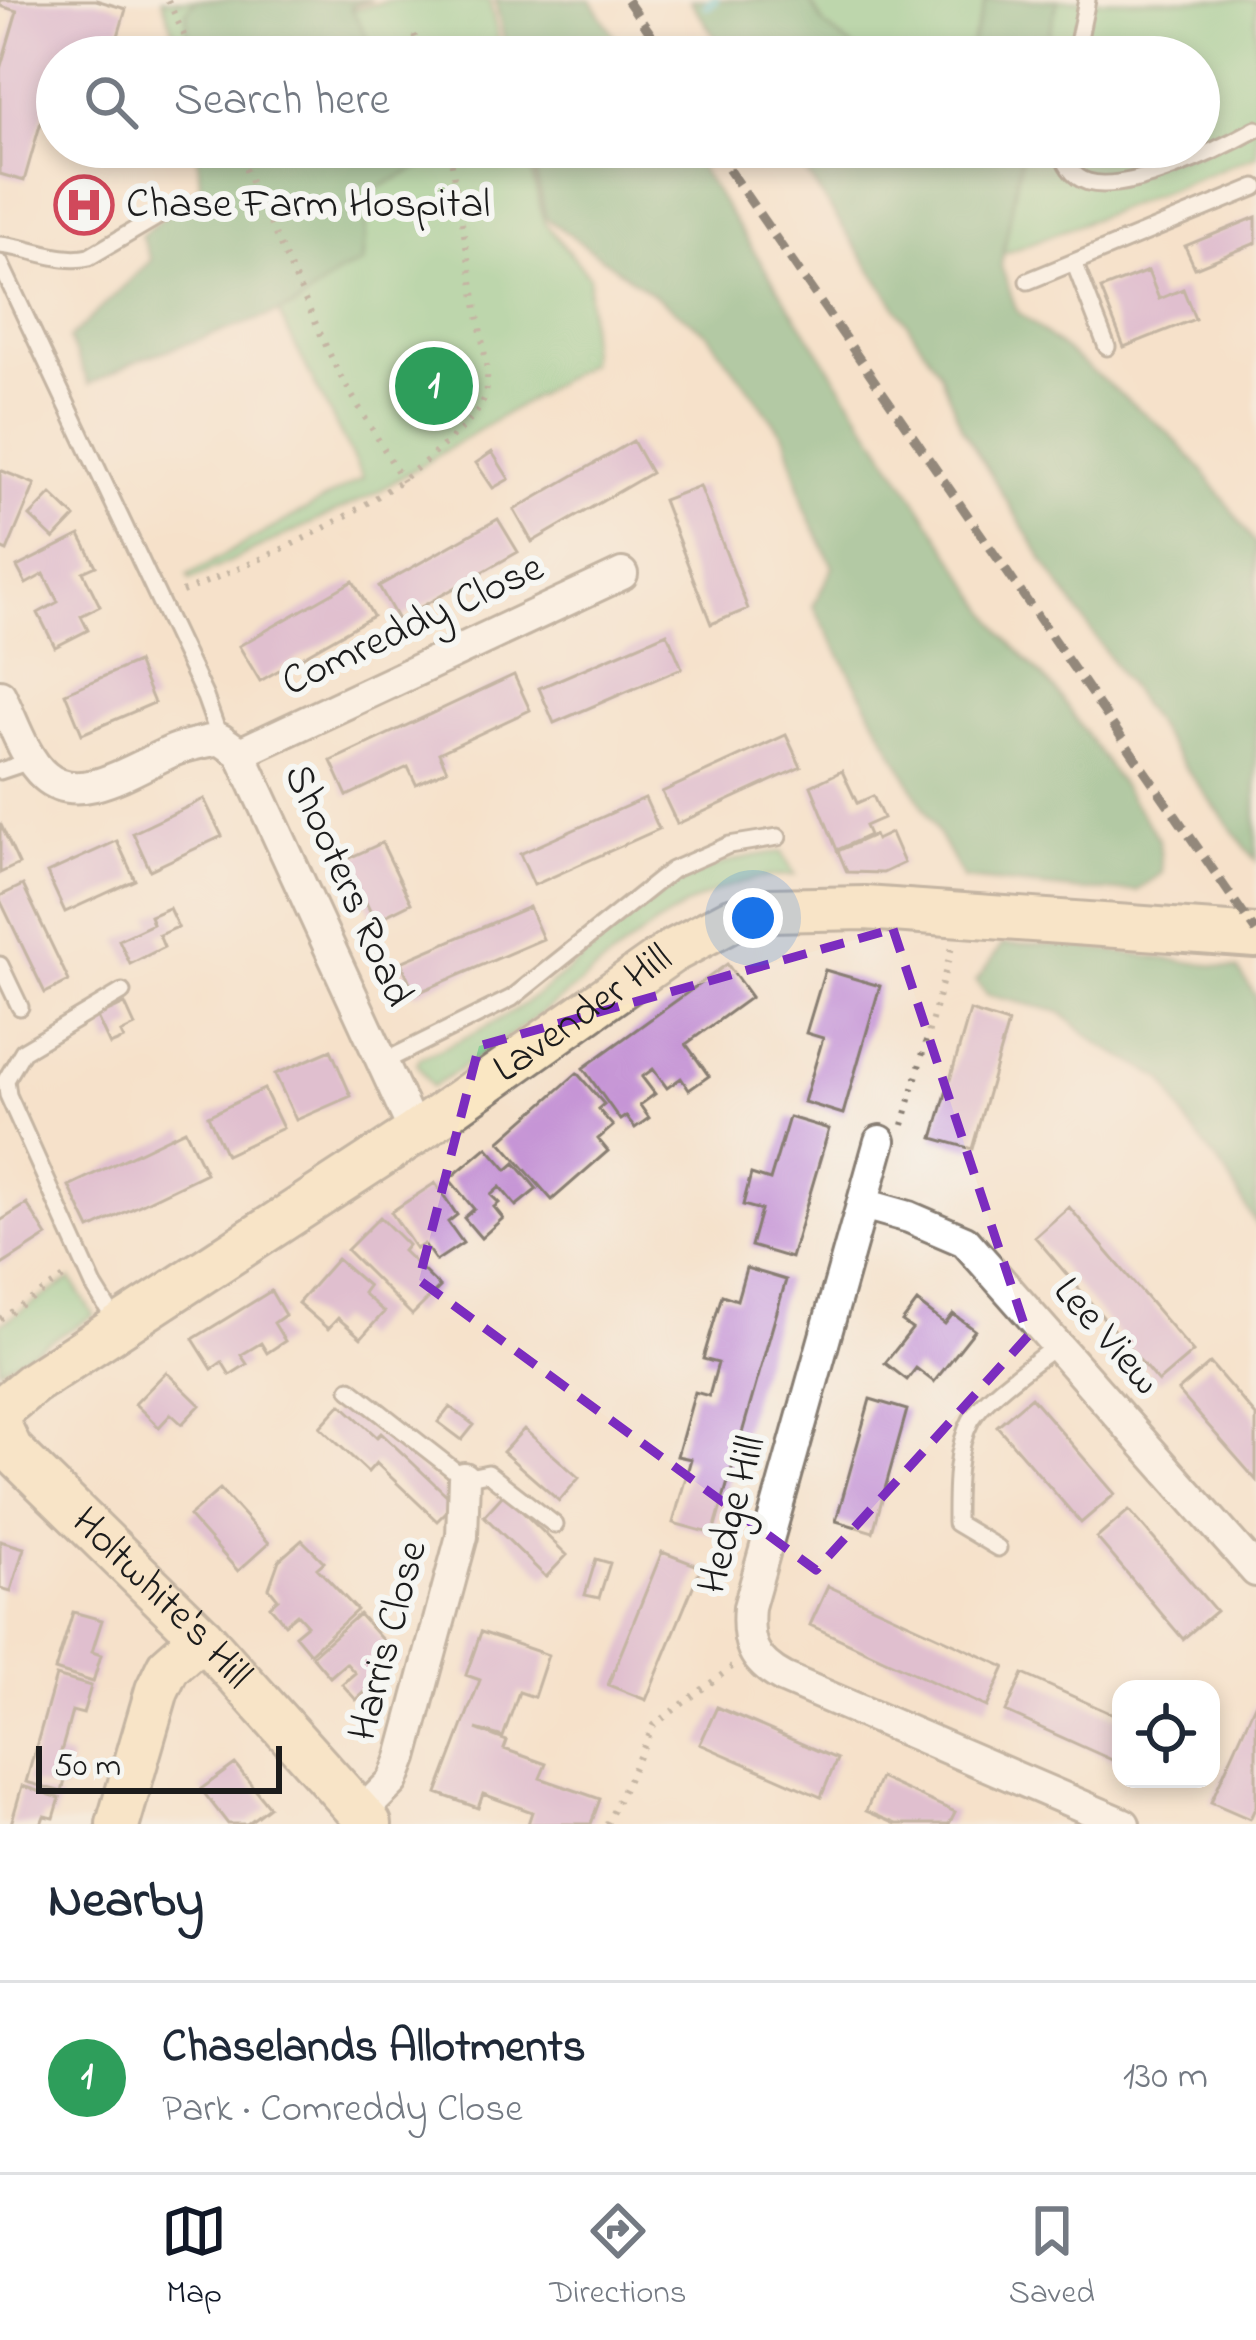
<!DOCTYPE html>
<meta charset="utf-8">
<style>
:root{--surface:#fff;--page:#f2f2f3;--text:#1f2937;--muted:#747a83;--line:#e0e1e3;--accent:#111827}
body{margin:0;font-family:"Indie Flower",sans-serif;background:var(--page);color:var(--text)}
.controls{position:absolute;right:36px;bottom:36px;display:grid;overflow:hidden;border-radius:24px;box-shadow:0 6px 18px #0003}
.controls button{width:108px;height:108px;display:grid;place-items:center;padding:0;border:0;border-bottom:3px solid var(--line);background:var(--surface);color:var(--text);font:60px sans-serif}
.scale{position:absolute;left:36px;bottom:30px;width:246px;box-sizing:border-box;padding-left:12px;border:6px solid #1c1c1c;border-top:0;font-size:33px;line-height:42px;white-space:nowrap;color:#1c1c1c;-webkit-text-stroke:9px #f6f6f2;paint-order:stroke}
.you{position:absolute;left:753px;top:918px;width:42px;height:42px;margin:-30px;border:9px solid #fff;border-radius:50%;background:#1a73e8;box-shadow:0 0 0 18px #1a73e833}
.badge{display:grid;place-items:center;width:78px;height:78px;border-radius:50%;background:var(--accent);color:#fff;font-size:39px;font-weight:700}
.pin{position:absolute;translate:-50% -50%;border:6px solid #fff;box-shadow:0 3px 12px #0006}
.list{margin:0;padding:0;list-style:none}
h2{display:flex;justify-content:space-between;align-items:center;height:156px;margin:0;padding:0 48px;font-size:51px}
h2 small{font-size:39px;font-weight:400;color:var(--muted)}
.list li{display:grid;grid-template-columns:78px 1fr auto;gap:36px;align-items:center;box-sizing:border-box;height:192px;padding:0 48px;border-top:3px solid var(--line)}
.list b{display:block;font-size:45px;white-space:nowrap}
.list p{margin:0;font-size:39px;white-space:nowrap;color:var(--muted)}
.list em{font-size:39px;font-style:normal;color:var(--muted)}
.icon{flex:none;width:66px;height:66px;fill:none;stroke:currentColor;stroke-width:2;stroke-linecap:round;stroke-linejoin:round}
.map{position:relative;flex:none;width:1256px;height:1824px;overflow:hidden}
.search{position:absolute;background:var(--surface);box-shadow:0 6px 18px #0003;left:36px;right:36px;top:36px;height:132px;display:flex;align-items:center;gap:30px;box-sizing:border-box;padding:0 42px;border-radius:66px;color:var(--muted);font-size:45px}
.sheet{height:348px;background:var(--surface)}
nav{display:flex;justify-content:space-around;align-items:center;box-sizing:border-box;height:168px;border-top:3px solid var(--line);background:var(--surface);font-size:33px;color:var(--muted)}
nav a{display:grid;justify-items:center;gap:6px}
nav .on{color:var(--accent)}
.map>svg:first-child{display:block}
.green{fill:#79c888;stroke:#4a7252;stroke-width:3}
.forest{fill:#62ac74;stroke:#3f6448;stroke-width:3}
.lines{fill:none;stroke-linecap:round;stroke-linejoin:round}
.stream{stroke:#59c5d2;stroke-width:10}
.building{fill:#c695d6}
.lane-casing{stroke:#887e73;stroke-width:21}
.street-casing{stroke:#887e73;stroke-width:36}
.secondary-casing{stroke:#887e73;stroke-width:48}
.path{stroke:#887e73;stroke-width:6;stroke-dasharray:3 9;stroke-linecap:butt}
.lane{stroke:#fff;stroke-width:15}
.street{stroke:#fff;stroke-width:30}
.secondary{stroke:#fae7c3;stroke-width:42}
.rail{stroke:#1c1c1c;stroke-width:9;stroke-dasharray:18 9;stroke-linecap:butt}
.marked{fill:none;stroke:#7b2cbf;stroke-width:9;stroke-dasharray:24 15;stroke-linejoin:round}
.labels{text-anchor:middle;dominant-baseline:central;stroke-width:12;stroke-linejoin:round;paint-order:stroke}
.poi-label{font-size:42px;fill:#1c1c1c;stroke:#f6f6f2;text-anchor:start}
.street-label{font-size:42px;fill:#1c1c1c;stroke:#f6f6f2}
</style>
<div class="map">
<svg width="1256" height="1824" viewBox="0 0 1256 1824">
<rect width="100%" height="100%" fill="#f6f6f2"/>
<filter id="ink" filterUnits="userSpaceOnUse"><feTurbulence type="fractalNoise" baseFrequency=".00833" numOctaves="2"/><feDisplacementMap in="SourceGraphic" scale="24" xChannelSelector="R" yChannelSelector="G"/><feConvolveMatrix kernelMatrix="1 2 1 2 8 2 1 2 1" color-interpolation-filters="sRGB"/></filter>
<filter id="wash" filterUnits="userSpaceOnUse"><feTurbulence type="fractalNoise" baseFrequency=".004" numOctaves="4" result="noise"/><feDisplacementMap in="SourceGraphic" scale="48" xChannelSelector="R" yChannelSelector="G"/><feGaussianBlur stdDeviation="2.7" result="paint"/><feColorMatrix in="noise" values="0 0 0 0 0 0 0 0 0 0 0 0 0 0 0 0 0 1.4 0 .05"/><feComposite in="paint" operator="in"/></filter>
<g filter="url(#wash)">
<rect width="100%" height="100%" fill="#f5e1ca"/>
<path class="green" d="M162,0H349L355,9L392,0H489L503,57H183Z
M809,0H1256V155L930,283L946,147H1199V57H865L825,26Z
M217,147H525L544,222L589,276V363L374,494L190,580L188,575L363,478L280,316Z
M782,852L795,875C697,875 629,947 555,1003C516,1033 473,1060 432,1087L417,1064L420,1058C462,1040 504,1020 541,992C627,927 665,863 782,852Z
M71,1279L94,1316L0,1369V1324Z"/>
<path class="forest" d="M196,0H371L350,6L378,57H189L186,11Z
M495,0H591L628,57H508Z
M690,0H809L825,26L865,57H728Z
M986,0H1058L1043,57H967Z
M197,147H427L434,160L370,192L362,264L340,272L295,307L141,359L89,384L69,339L151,260L141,236L200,186Z
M529,147H686L1004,635L1056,691L1159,839L1162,873L1137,891H1083L963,879L813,606L833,567L805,509L786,438L707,333L546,218Z
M789,147H1023L1001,266L1017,311L1169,433L1205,473L1256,544V861L1174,753L1049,569L962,428L939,371Z
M1003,944L1068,945L1238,969L1256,996V1225L1226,1173L1189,1126L1164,1080L1099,1044L1060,1012L987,995L976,981Z"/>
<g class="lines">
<path class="stream" d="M708,5L714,0"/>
</g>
<g id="blocks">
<path class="building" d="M0,0H96L126,9L116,43L163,56L57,57V92L50,90L24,181L0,174V69L17,11L0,6Z
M1256,217V243L1195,268L1185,246Z
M1148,271L1159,299L1183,289L1195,319L1124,347L1101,289Z
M633,441L651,473L532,542L514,510Z
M492,452L509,479L493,488L476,463Z
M0,470L35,484L7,551L0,548Z
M700,486L748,609L711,624L663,500Z
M51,494L75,517L54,539L30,516Z
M498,519L518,552L398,620L379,586Z
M80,535L96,566L83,572L100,606L81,616L88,630L55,647L38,613L58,602L44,574L26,584L17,567Z
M353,581L373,616L260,681L239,646Z
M667,633L682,668L554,723L539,688Z
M137,662L154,703L82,734L65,693Z
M514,675L530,710L439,753L447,770L416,784L408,767L347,796L331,761Z
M786,735L801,767L677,824L662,792Z
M842,771L857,803L873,796L883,818L865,826L869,835L837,850L811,786Z
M645,798L659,829L534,885L520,854Z
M204,799L222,836L150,870L133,833Z
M0,823L19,864L0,873Z
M891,833L904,863L883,873L847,872L838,851L874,835L876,840Z
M117,841L135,880L65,912L47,873Z
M382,843L411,903L375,921L345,860Z
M23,885L69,981L45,993L0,900V896Z
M529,907L543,939L415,994L401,962Z
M169,908L178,927L159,935L164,947L130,964L119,940L153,924L150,916Z
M727,964L751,997L686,1044L709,1076L689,1090L681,1078L667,1088L653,1069L642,1077L655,1094L640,1105L649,1118L635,1128L626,1116L620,1120L583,1068Z
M825,970L880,986L843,1114L804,1102L823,1038L806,1033Z
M125,1004L135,1026L121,1033L124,1039L110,1045L97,1017Z
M970,1011L1008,1023L972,1149L933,1138Z
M331,1050L351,1096L296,1120L275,1074Z
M577,1073L604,1104L598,1109L613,1126L598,1139L608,1151L552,1200L500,1141Z
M264,1089L283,1128L226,1155L208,1116Z
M789,1117L829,1129L791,1258L751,1246L761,1210L743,1205L751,1174L770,1180Z
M185,1130L206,1173L90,1229L69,1186Z
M487,1147L507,1170L515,1163L537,1189L516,1206L500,1187L491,1195L499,1203L494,1207L503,1218L481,1238L464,1218L474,1209L449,1179Z
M435,1183L457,1215L448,1222L463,1243L436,1261L424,1244L416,1249L391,1212Z
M27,1204L47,1236L0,1266V1221Z
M1069,1207L1193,1352L1158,1382L1035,1237Z
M380,1217L408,1245L403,1251L440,1287L412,1315L347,1250Z
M337,1259L368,1286L363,1293L384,1312L361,1338L338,1318L328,1329L298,1303Z
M746,1268L786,1280L713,1534L673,1523L691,1459L677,1456L695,1392L709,1396L718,1363L703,1359L722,1295L737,1300Z
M271,1291L285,1315L274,1323L285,1341L267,1353L261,1343L241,1355L247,1364L230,1375L222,1362L212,1369L193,1339Z
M917,1302L945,1324L953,1314L975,1330L934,1382L916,1368L907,1380L885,1363L912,1329L902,1322Z
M1210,1363L1256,1416V1480L1178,1391Z
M166,1372L200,1405L182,1424L171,1414L159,1427L135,1404Z
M1031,1397L1115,1494L1081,1523L997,1426Z
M870,1399L907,1410L873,1532L836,1521Z
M341,1404L377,1437L381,1433L455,1503L437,1521L376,1463L368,1472L320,1427Z
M450,1407L474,1425L462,1440L438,1422Z
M524,1429L579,1478L559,1501L503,1452Z
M220,1489L269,1543L238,1571L189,1516Z
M504,1494L567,1555L546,1577L484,1516Z
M1129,1510L1216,1611L1183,1639L1097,1538Z
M302,1540L324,1562L317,1568L357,1610L310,1653L295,1635L307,1625L297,1614L285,1624L270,1606L278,1599L269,1588L279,1560Z
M0,1541L24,1548L11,1591L0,1588Z
M662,1552L701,1567L646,1700L608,1685Z
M596,1559L610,1563L599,1598L585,1595Z
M828,1586L1005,1667L987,1707L810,1625Z
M73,1612L102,1620L92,1652L101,1655L93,1682L55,1670Z
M359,1614L401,1661L356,1700L342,1684L355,1673L346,1663L330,1677L312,1656Z
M481,1632L548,1655L534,1697L519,1692L503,1737L476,1729L507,1741L504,1749L546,1764L540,1778L600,1799L591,1824H528L532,1812L483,1794L478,1808L437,1793L480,1680L466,1675Z
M1023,1674L1121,1718V1764L1006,1712Z
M56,1676L91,1686L83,1714L72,1711L66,1734L60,1755L71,1758L62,1792L26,1782Z
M1256,1702V1806L1250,1819L1211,1802Z
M717,1707L837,1759L821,1797L700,1744Z
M235,1764L269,1807L247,1824H228L201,1789Z
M880,1778L955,1812L949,1824H896L866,1811Z
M22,1786L60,1798L54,1818L44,1816L41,1824H11Z"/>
</g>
</g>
<g filter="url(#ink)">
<use href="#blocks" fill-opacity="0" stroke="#887e73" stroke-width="3"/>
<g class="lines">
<g class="lane-casing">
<path id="lane" d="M1075,57L1087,0
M1061,147C1064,162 1072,177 1088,182C1128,194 1220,149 1256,129
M0,245C29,247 61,264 89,257L167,211
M1074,262L1107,347
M0,263L205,697L220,739
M1028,281L1256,187
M0,771L33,760
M0,965L20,1007
M381,1063L512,998L672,870L729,845L778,837
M118,1325L94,1286L8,1095L6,1080L23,1051L122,992
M350,1389L464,1478L488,1473L555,1525
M998,1548L956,1523C956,1491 955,1450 971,1420C986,1395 1033,1364 1057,1345"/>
</g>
<g class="street-casing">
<path id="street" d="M0,695C12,719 24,758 45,776C81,808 139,764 175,750C190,744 205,742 220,739L240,753L415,1133
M240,753L622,574
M880,1141L749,1607C746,1642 752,1661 784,1678L1124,1824
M863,1204L909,1217L965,1241L1256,1571
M361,1813L393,1781L402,1758L462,1536L464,1478"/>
</g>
<g class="secondary-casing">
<g id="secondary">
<path id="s1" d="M0,1410L33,1383L415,1133L671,952L731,920L768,910L865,908L1256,936"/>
<path id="s2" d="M0,1427L11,1450L202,1637L370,1824"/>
<path d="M118,1824L157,1690L168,1667L202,1637"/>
</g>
</g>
<path class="path" d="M168,0L194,57
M414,35L422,57
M235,147L338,372L403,481
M182,592C278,553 372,513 448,441C462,429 477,416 484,399C489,387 487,375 486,362L449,147
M903,1125L952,947
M0,1319L64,1278
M607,1824L654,1725L732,1667"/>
<use href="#lane" class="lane"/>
<use href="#street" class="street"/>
<use href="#secondary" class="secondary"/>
<path class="rail" d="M627,0L667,57
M713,147L1256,932"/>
</g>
</g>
<path d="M0 0H1256V1824H0ZM893,929L1028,1336L816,1570L419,1280L479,1046Z" fill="#f5e1ca" fill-opacity=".55" fill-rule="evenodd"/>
<path class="marked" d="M893,929L1028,1336L816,1570L419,1280L479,1046Z"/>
<defs>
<g id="hospital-ring" transform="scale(3)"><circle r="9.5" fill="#f6f6f2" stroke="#d1495b" stroke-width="1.5"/><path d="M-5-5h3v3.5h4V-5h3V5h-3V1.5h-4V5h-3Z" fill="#d1495b"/></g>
</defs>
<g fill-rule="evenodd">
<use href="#hospital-ring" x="84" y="205"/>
</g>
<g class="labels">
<g class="poi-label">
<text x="126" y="205">Chase Farm Hospital</text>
</g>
<g class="street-label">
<text transform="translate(413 626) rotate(-25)">Comreddy Close</text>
<text transform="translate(347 886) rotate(66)">Shooters Road</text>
<text stroke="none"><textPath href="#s1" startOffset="705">Lavender Hill</textPath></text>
<text transform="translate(1106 1337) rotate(49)">Lee View</text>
<text transform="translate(733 1515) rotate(-75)">Hedge Hill</text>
<text stroke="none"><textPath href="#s2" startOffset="237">Holtwhite's Hill</textPath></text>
<text transform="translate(389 1641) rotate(-75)">Harris Close</text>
</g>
</g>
</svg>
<div class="controls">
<button><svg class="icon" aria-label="locate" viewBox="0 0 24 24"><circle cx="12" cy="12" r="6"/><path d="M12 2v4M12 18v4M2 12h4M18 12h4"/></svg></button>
</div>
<div class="scale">50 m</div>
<div class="you"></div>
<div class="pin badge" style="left:434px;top:386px;background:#2e9e5b">1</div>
<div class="search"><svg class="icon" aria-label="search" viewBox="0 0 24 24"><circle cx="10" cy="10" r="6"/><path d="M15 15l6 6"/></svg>Search here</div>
</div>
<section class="sheet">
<h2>Nearby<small></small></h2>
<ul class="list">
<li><span class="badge" style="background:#2e9e5b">1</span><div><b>Chaselands Allotments</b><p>Park · Comreddy Close</p></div><em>130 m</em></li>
</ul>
</section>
<nav>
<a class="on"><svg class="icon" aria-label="map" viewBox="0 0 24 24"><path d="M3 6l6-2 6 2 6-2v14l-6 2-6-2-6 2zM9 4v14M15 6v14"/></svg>Map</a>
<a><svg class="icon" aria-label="directions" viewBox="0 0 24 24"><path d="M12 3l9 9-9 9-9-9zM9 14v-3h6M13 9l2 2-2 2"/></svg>Directions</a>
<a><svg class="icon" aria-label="saved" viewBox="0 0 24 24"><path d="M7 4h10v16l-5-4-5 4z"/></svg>Saved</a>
</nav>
